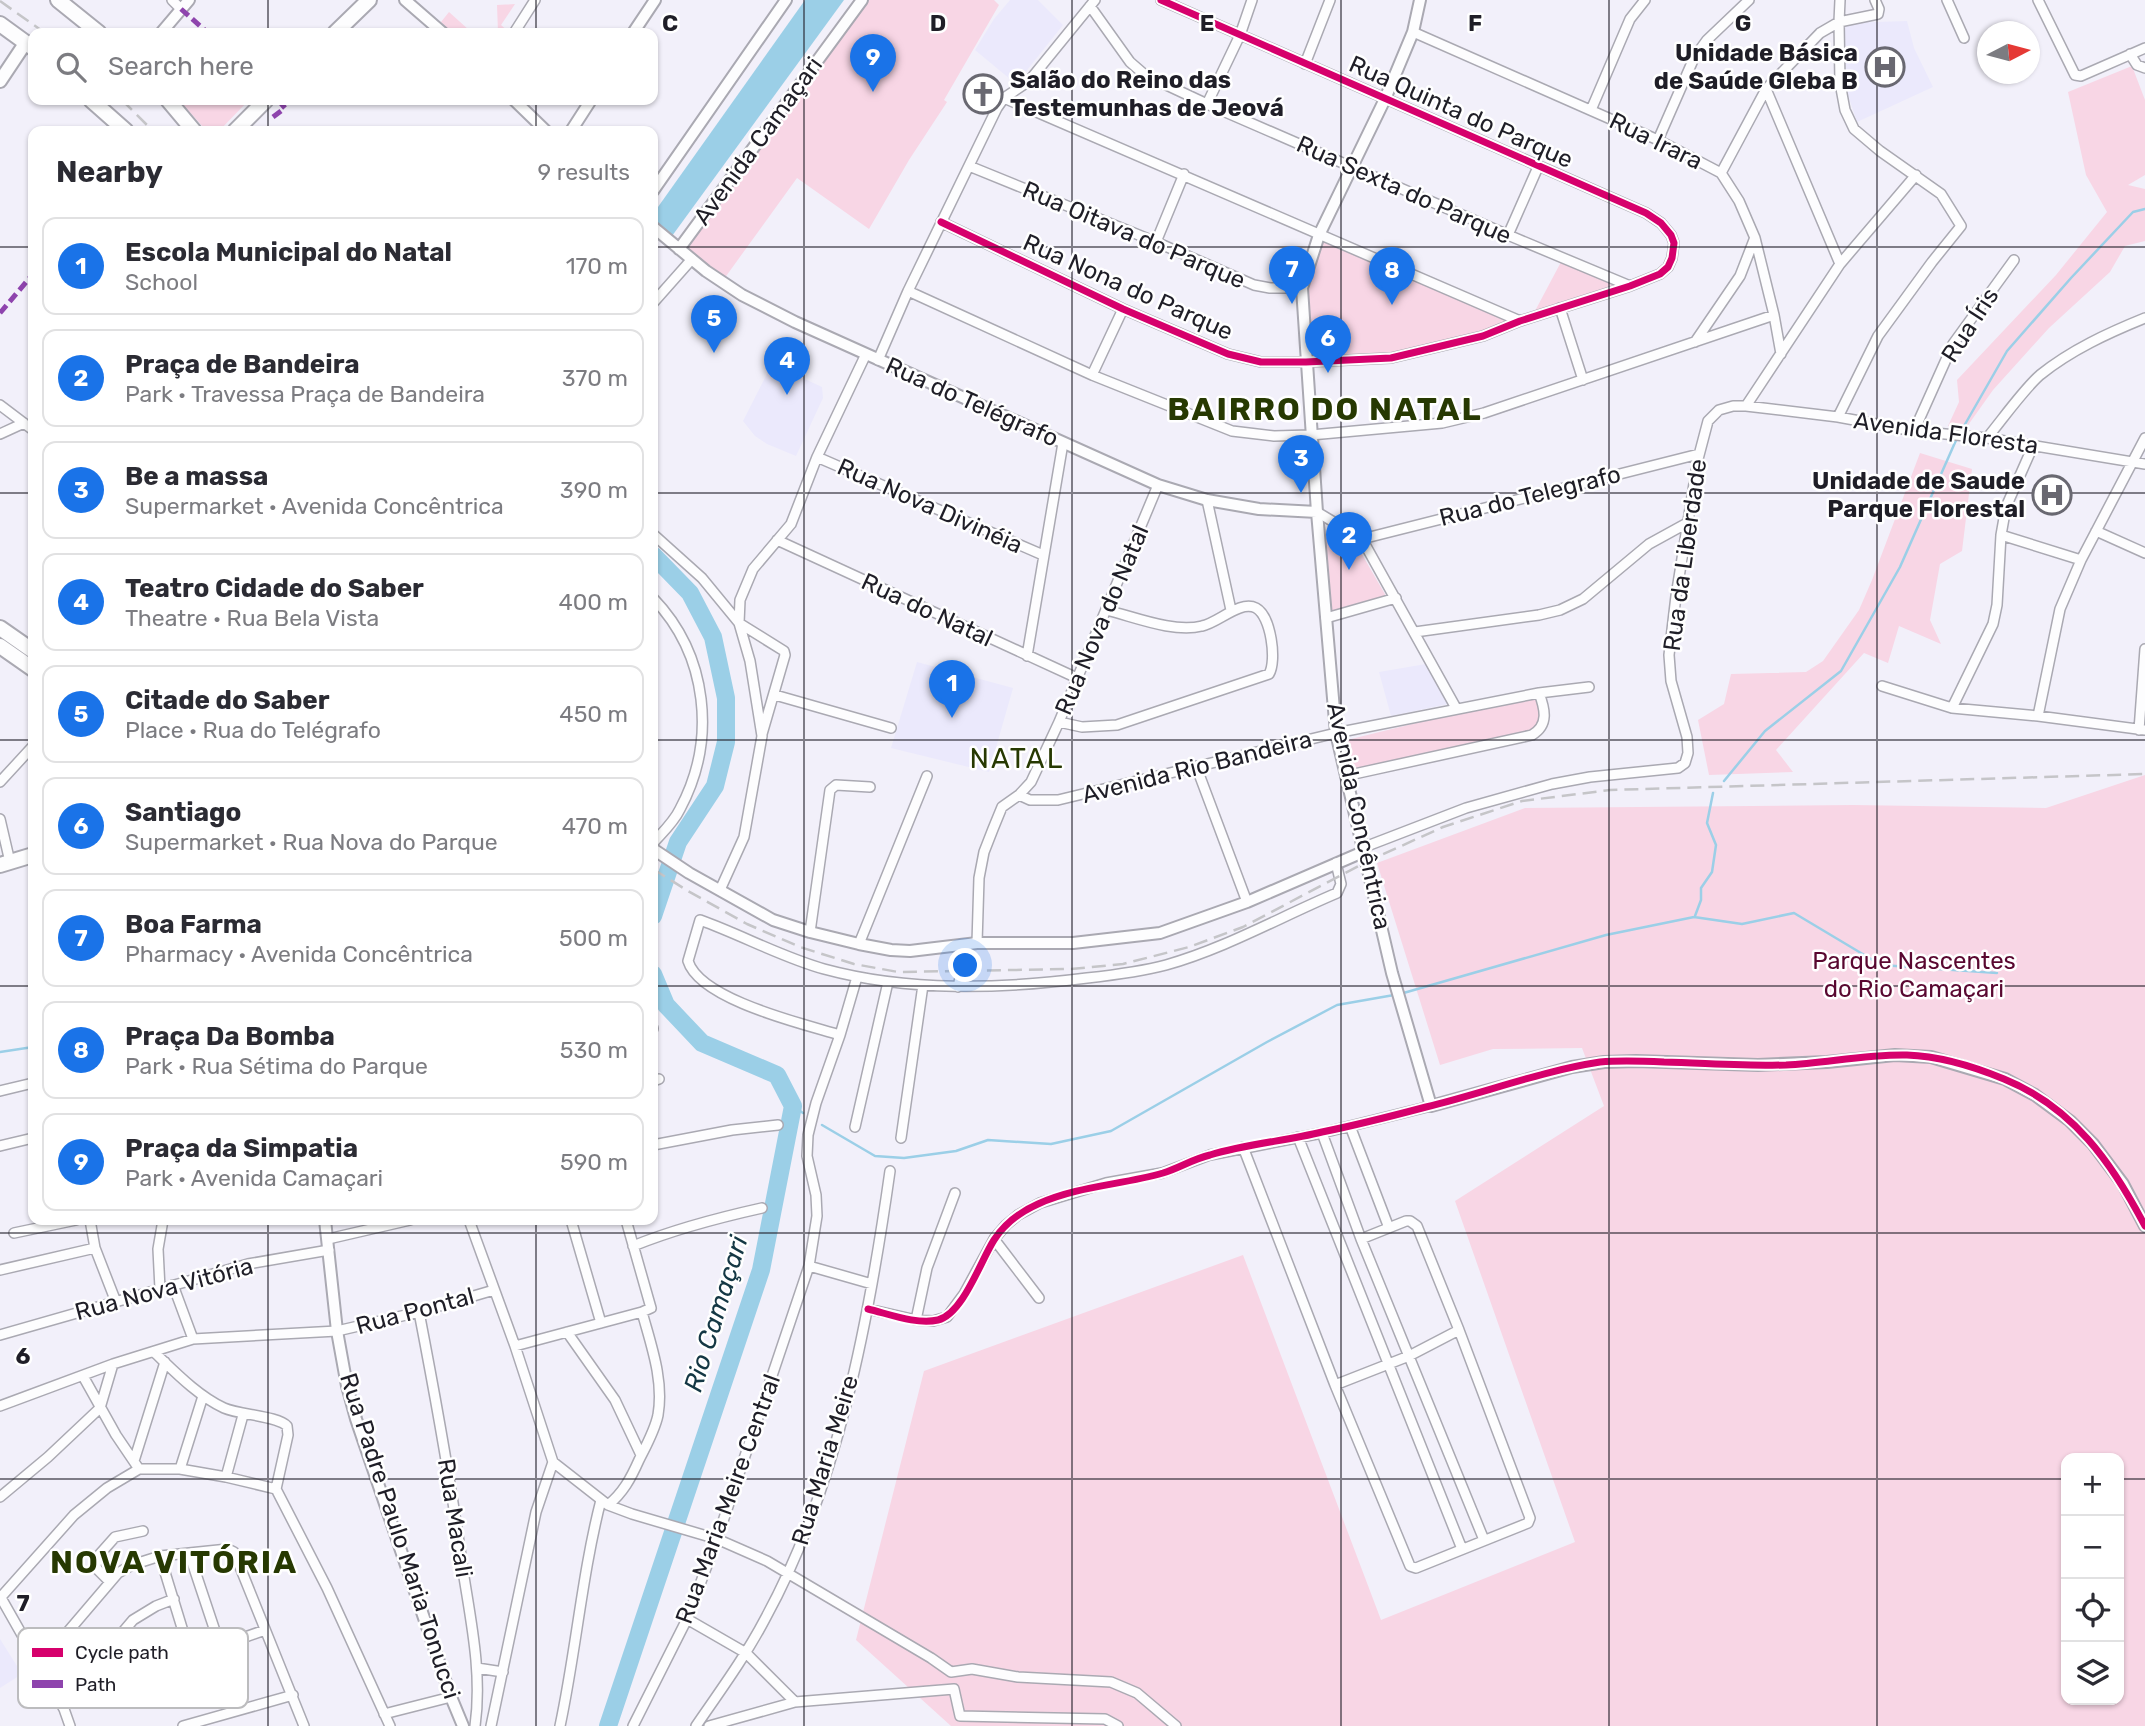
<!DOCTYPE html>
<meta charset="utf-8">
<style>
:root{--surface:#fff;--page:#f7f7f7;--text:#2b2b33;--muted:#7c7c81;--line:#e1e1e2;--accent:#1a73e8}
body{margin:0;font-family:Rubik,sans-serif;background:var(--page);color:var(--text)}
.controls{position:absolute;right:21px;bottom:21px;display:grid;overflow:hidden;border-radius:14px;box-shadow:0 2px 5px #0004}
.controls button{width:63px;height:63px;display:grid;place-items:center;padding:0;border:0;border-bottom:2px solid var(--line);background:var(--surface);color:var(--text);font:35px sans-serif}
.compass{position:absolute;left:1977px;top:21px;width:63px;height:63px;border-radius:50%;background:var(--surface);box-shadow:0 2px 5px #0004;rotate:84deg}
.you{position:absolute;left:966px;top:966px;width:24px;height:24px;margin:-18px;border:5px solid #fff;border-radius:50%;background:#1a73e8;box-shadow:0 0 0 10px #1a73e833}
.badge{display:grid;place-items:center;width:46px;height:46px;border-radius:50%;background:var(--accent);color:#fff;font-size:23px;font-weight:700}
.pin{position:absolute;translate:-50% -58px;filter:drop-shadow(0 2px 4px #0008)}
.pin::after{content:'';position:absolute;top:37px;width:24px;height:21px;background:inherit;clip-path:polygon(0 0,100% 0,50% 100%)}
.list{margin:0;padding:0;list-style:none}
h2{display:flex;justify-content:space-between;align-items:center;height:91px;margin:0;padding:0 28px;font-size:30px}
h2 small{font-size:23px;font-weight:400;color:var(--muted)}
.list li{display:grid;grid-template-columns:46px 1fr auto;gap:21px;align-items:center;box-sizing:border-box;height:98px;margin:0 14px 14px;padding:0 14px;border:2px solid var(--line);border-radius:14px}
.list b{display:block;font-size:26px;white-space:nowrap}
.list p{margin:0;font-size:23px;white-space:nowrap;color:var(--muted)}
.list em{font-size:23px;font-style:normal;color:var(--muted)}
.icon{flex:none;width:38px;height:38px;fill:none;stroke:currentColor;stroke-width:2;stroke-linecap:round;stroke-linejoin:round}
.map{position:relative;flex:none;width:2145px;height:1726px;overflow:hidden}
.search{position:absolute;background:var(--surface);box-shadow:0 2px 5px #0004;left:28px;top:28px;width:630px;height:77px;display:flex;align-items:center;gap:18px;box-sizing:border-box;padding:0 24px;border-radius:14px;color:var(--muted);font-size:26px}
.panel{position:absolute;background:var(--surface);box-shadow:0 2px 5px #0004;left:28px;top:126px;width:630px;height:1099px;border-radius:14px}
.map>svg:first-child{display:block}
.built{fill:#ebe9fc}
.green{fill:#f8d6e5;fill-rule:evenodd}
.water{fill:#9bcfe7}
.lines{fill:none;stroke-linecap:round;stroke-linejoin:round}
.stream{stroke:#9bcfe7;stroke-width:2.5}
.river{stroke:#9bcfe7;stroke-width:18}
.minor-casing{stroke:#aaa9b2;stroke-width:12}
.tertiary-casing{stroke:#aaa9b2;stroke-width:14}
.secondary-casing{stroke:#aaa9b2;stroke-width:16}
.primary-casing{stroke:#aaa9b2;stroke-width:18}
.minor{stroke:#fdfdfe;stroke-width:9}
.tertiary{stroke:#fdfdfe;stroke-width:10}
.secondary{stroke:#fdfdfe;stroke-width:12}
.primary{stroke:#fdfdfe;stroke-width:14}
.rail{stroke:#c5c5c8;stroke-width:2.5;stroke-dasharray:14 7;stroke-linecap:butt}
.quiet{stroke:#8e44ad;stroke-width:5;stroke-dasharray:10 5;stroke-linecap:butt}
.cycleway-casing{stroke:#fff;stroke-width:11}
.cycleway{stroke:#d6006c;stroke-width:7}
.grid{fill:none;stroke:#1f1e27;stroke-width:2;stroke-opacity:0.55}
.labels{text-anchor:middle;dominant-baseline:central;stroke-width:5;stroke-linejoin:round;paint-order:stroke}
.poi-label{font-size:24px;font-weight:bold;fill:#1f1e27;stroke:#fff;text-anchor:end}
.street-label{font-size:24px;fill:#1f1e27;stroke:#fff}
.park-label{font-size:24px;fill:#590730;stroke:#fff}
.water-label{font-size:26px;font-style:italic;fill:#143744;stroke:#fff}
.quarter-label{font-size:28px;letter-spacing:2px;fill:#273902;stroke:#fff}
.district-label{font-size:32px;font-weight:bold;letter-spacing:2px;fill:#273902;stroke:#fff}
.key{fill:#fff;stroke:#bcbcbe;stroke-width:2}
.key-label{font-size:19px;fill:#1f1e27}
.grid-label{font-size:23px;text-anchor:middle;font-weight:bold;fill:#1f1e27;stroke:#fff;stroke-width:5;stroke-linejoin:round;paint-order:stroke}
</style>
<div class="map">
<svg width="2145" height="1726" viewBox="0 0 2145 1726">
<rect width="100%" height="100%" fill="#f2f0fa"/>
<path class="built" d="M1010,0H1038L1063,25L1016,84L975,50L994,19Z
M1907,21L1914,48L1933,87L1857,122L1846,89L1845,23Z
M772,364L822,387L823,398L796,456L767,444L755,436L743,421Z
M917,662L1013,688L989,772L891,748Z
M1426,664L1448,704L1391,716L1379,672Z
M0,1639L22,1674L0,1688Z"/>
<path class="green" d="M866,0H994L999,5L944,100L947,102L909,160L869,229L797,178L724,279L679,251Z
M515,4L501,25L510,33H453L441,22L449,12L469,30L472,28L477,32H498L497,5Z
M2132,66L2145,100V175L2128,185L2145,189V241L2125,246L2110,272L2049,328L1993,390L1966,428L1948,426L1959,402L1957,380L2056,275L2107,212L2086,175L2068,92Z
M179,100H249L219,131L204,128Z
M1319,235L1520,321L1391,358L1306,362L1302,288Z
M1561,262L1617,285L1535,311Z
M1920,453L1972,469L1962,551L1940,564L1930,620L1941,644L1899,626L1888,663L1864,653L1776,750L1793,772L1709,775L1698,720L1724,704L1731,674L1806,672L1823,661L1859,610L1872,580Z
M1323,537L1356,544L1386,596L1331,612Z
M1526,696L1536,699C1542,712 1541,721 1531,731L1349,771L1343,741Z
M2145,775V1726H951L856,1640L924,1371L1243,1255L1381,1620L1575,1542L1455,1201L1604,1106L1582,1048L1493,1049L1440,1065L1377,863L1525,808L1853,805L2046,808ZM2066,1458H2119V1700H2066Z"/>
<path class="water" d="M805,0H844L672,236L653,223V214Z"/>
<g class="lines">
<path class="stream" d="M1960,433L2007,351L2071,278L2133,212L2145,209
M1724,781L1765,731L1841,671L1900,567L1957,438
M1695,916L1701,900V888L1712,872L1716,845L1707,823L1713,793
M1400,994L1606,935L1694,917L1742,924L1794,913L1881,965L1997,973
M0,1052L33,1047
M793,1106L803,1113
M822,1125L875,1156L904,1158L956,1151L988,1140L1051,1144L1111,1131L1267,1042L1337,1005L1394,995"/>
<path class="river" d="M653,555L690,593L713,637L726,698V742L715,786L678,842L653,916
M608,1726L761,1270L793,1106L777,1075L702,1043L666,1005L653,974"/>
<g class="minor-casing">
<path id="minor" d="M172,0L181,9
M1947,0L1964,38
M2038,0L2075,75L2081,76L2145,48
M1090,6L1130,62L1145,75L1207,104L1508,235L1630,286
M1413,32L1658,140L1721,173L1739,201L1755,238L1774,315L1781,354
M514,33L535,0
M2130,54L2137,65L2145,68
M1305,64L1330,0
M1766,89L1840,264
M1004,98L1520,321
M1207,104L1240,35L1252,0
M1591,110L1630,19L1645,0
M1658,140L1694,58L1707,40L1749,0
M969,166L1156,242L1254,285L1270,288H1302
M1721,173L1766,89L1820,33L1839,22L1878,14L1879,9L1875,0
M941,222L1123,309L1228,354L1261,362H1306L1391,358L1483,336L1520,321L1630,286L1660,274L1668,267L1672,258L1674,243L1671,235L1661,223L1646,213L1161,0
M1508,235L1538,167
M1156,242L1184,174
M908,291L1092,375L1232,431L1274,436L1311,435L1442,423L1484,413L1774,315
M653,303L692,259
M1560,308L1583,380
M1695,342L1740,276L1754,240
M878,360L908,291L997,108L1004,98L1029,81L1095,0
M1092,375L1123,309
M0,405L33,430
M1746,406L1840,264L1916,175
M1838,417L1878,336L1932,262L1961,226L1941,194L1880,151L1854,129L1845,110L1840,83L1839,22L1840,0
M1914,431L1953,344L2014,260
M0,434L24,423
M1987,438C2002,420 2023,390 2040,375C2071,350 2108,333 2145,318
M817,457L1043,555
M1207,500L1231,610
M1317,512L1362,539L1456,708
M2096,531L2145,553
M653,534L702,578L739,623L784,651L785,655L762,734
M2001,535L2081,560
M1362,539L1699,454
M777,540L1077,678
M653,598C708,655 717,740 680,809C674,822 662,833 653,843
M1326,618L1396,598
M1415,632L1539,615L1560,610L1583,599L1649,544L1689,522
M1027,656L1063,443
M1882,686L1952,708L2038,716L2145,730
M1539,693L1589,687
M775,695L891,728
M1952,708L1993,624L1997,605L2001,535L2006,507L2033,446
M2038,716L2060,609L2081,560L2145,438
M1059,722L1082,727L1117,725L1269,674C1277,661 1271,616 1256,608C1240,600 1218,623 1202,626C1173,633 1135,617 1106,610
M2139,730L2145,649
M1196,766L1247,902
M0,782L33,746
M1019,795L1030,800H1058L1336,733L1539,693C1545,709 1549,725 1532,735L1345,776
M0,819L10,862
M1362,848L1466,808L1552,784L1590,777L1678,768L1685,763L1688,753L1687,737L1671,681L1669,655L1676,596L1698,459L1708,421L1719,410L1733,406H1746L1838,417L1914,431L1987,438L2145,464
M720,890L744,837L762,736L750,661L739,623L740,600L753,569L791,524L817,457L866,354
M810,932L830,790L836,785L870,787
M977,943L979,878L984,852L993,829L1002,807L1019,795L1031,782L1059,722L1158,485
M859,944L927,776
M958,987L967,945
M653,1029V1028
M840,1035C804,1024 700,1000 688,961L700,920C742,935 781,957 824,969C909,992 1000,989 1087,978C1114,975 1140,972 1166,965C1226,948 1280,917 1337,893L1341,884L1336,863
M653,1081L659,1079
M0,1091L33,1083
M1350,1126L1389,1228
M855,1127L888,982
M1322,1133L1361,1239L1484,1540
M1298,1137L1462,1549
M901,1138L923,985
M653,1145L732,1130L778,1125
M0,1146L33,1138
M1243,1147L1335,1385L1410,1566L1416,1568L1528,1523L1530,1518L1459,1330L1417,1226L1410,1221H1406L1361,1239
M90,1220L95,1248L116,1302
M469,1220L515,1346L553,1462L608,1505L632,1514L717,1539L767,1561L931,1658L951,1672L972,1669L1018,1677L1111,1682L1137,1693L1176,1726
M571,1220L601,1323
M14,1233L76,1220
M328,1239L410,1220
M994,1239L1039,1298
M633,1246C675,1229 717,1218 762,1208
M809,1266L872,1284
M0,1270L95,1248
M173,1285L193,1339
M160,1289L158,1249L163,1220
M868,1309L916,1320L933,1321L947,1317L964,1294L994,1239L1006,1225L1018,1215L1040,1203L1106,1183L1162,1173L1210,1155L1322,1133L1431,1106
M419,1312C436,1400 452,1488 464,1577C472,1627 482,1676 475,1726
M916,1320L927,1268L955,1193
M567,1332L615,1400L641,1455
M0,1335L248,1264L329,1250
M515,1346L642,1312L651,1308L626,1220
M154,1352C175,1372 198,1396 224,1408C240,1415 278,1416 287,1426L288,1435L276,1489L327,1588L390,1726
M83,1376L116,1435L139,1469H180L226,1477L276,1489
M1335,1385L1409,1356L1459,1330
M0,1406L113,1364L193,1339L337,1331L419,1312L494,1290
M134,1461L165,1362
M180,1469L203,1396
M226,1477L243,1415
M0,1497L48,1457L100,1408L113,1364
M608,1505C623,1493 631,1478 639,1460C646,1446 655,1430 658,1415C664,1380 651,1345 642,1312
M189,1553L220,1646
M160,1556L228,1549L234,1552L304,1726
M110,1582L97,1569L96,1565L99,1555L115,1537L143,1531
M0,1596L64,1709L70,1726
M1,1597L74,1515L107,1488L139,1469
M687,1619L746,1653L795,1702
M477,1668L503,1672
M78,1685L133,1620L156,1606L174,1599
M79,1688C72,1674 61,1658 60,1641L118,1573L132,1565L160,1556L190,1654
M56,1695L124,1673L220,1646L265,1630
M384,1714L451,1697
M183,1726L293,1695
M491,1726L536,1512L553,1462
M560,1726C576,1651 582,1574 601,1500
M633,1726L687,1619L717,1539L809,1266L817,1216L816,1195L807,1156L808,1135L816,1103L840,1035L857,977
M696,1726C720,1691 745,1657 765,1619C838,1486 869,1320 890,1171
M709,1726L795,1702L954,1689L960,1716L1105,1719L1118,1726"/>
</g>
<g class="tertiary-casing">
<path id="tertiary" d="M405,0L443,33
M1420,0L1413,32L1385,99L1319,235L1302,288L1317,512L1336,733L1392,973L1431,1106L1572,1067L1604,1062L1636,1061L1758,1065L1827,1062L1895,1055L1931,1057L2005,1079L2035,1095L2070,1121L2093,1144L2123,1184L2145,1226
M161,33L189,0
M633,33L655,0
M514,100L546,131
M571,131L591,100
M653,191L786,0
M653,227L706,271L742,295L795,322L1158,485L1207,500L1259,509L1317,512
M679,249L862,0
M653,849L689,873L773,920L810,932L859,944L891,950L910,951L977,943H1073L1160,933L1247,902L1363,852
M325,1220L337,1331L347,1386L356,1419L451,1697L463,1726"/>
</g>
<g class="secondary-casing">
<path id="secondary" d="M0,81L26,42"/>
</g>
<g class="primary-casing">
<path id="primary" d="M58,0L99,33
M0,24L33,48
M335,33L369,0
M91,100L126,131
M168,100L194,131
M235,131L266,100
M0,628L33,651
M0,646L33,669
M0,865L33,855"/>
</g>
<use href="#minor" class="minor"/>
<use href="#tertiary" class="tertiary"/>
<use href="#secondary" class="secondary"/>
<use href="#primary" class="primary"/>
<path class="rail" d="M0,1L45,33
M122,100L153,131
M653,869L688,891L747,924L800,947L854,964L898,972L1071,969L1123,964L1189,947L1243,927L1366,862L1443,827L1522,801L1610,790L2145,774"/>
<path class="quiet" d="M181,9L208,33
M273,117L285,108L278,100
M0,313L33,274"/>
<g class="cycleway-casing">
<path id="cycleway" d="M941,222L1123,309L1228,354L1261,362H1306L1391,358L1483,336L1520,321L1630,286L1660,274L1668,267L1672,258L1674,243L1671,235L1661,223L1646,213L1161,0
M868,1309C889,1314 917,1325 938,1320C963,1314 981,1260 994,1240C1005,1223 1020,1212 1038,1204C1078,1186 1121,1185 1163,1173C1179,1168 1193,1159 1210,1155C1246,1144 1285,1141 1322,1132C1357,1125 1392,1116 1426,1107C1484,1093 1541,1071 1600,1062C1621,1060 1643,1061 1664,1062C1705,1063 1746,1066 1786,1065C1826,1063 1867,1054 1907,1055C1939,1056 1975,1067 2004,1079C2073,1107 2112,1163 2145,1226"/>
</g>
<use href="#cycleway" class="cycleway"/>
</g>
<path class="grid" d="M268,0V33M536,0V33M804,0V1726M1072,0V1726M1341,0V1726M1609,0V1726M1877,0V1726M268,100V131M536,100V131M0,247H33M653,247H2145M0,493H33M653,493H2145M0,740H33M653,740H2145M0,986H33M653,986H2145M268,1220V1726M536,1220V1726M0,1233H2145M0,1479H2066M2119,1479H2145"/>
<defs>
<g id="hospital-ring" transform="scale(2.0125)"><circle r="9.5" fill="#fff" stroke="#696871" stroke-width="1.5"/><path d="M-5-5h3v3.5h4V-5h3V5h-3V1.5h-4V5h-3Z" fill="#696871"/></g>
<g id="church-ring" transform="scale(2.0125)"><circle r="9.5" fill="#fff" stroke="#696871" stroke-width="1.5"/><path d="M-1.2-6h2.4v3.5h3.3v2.4h-3.3V6h-2.4V-.1h-3.3v-2.4h3.3Z" fill="#696871"/></g>
</defs>
<g fill-rule="evenodd">
<use href="#hospital-ring" x="1885" y="67"/>
<use href="#church-ring" x="983" y="94"/>
<use href="#hospital-ring" x="2052" y="495"/>
</g>
<g class="labels">
<g class="poi-label">
<text x="1858" y="53">Unidade Básica<tspan x="1858" dy="28">de Saúde Gleba B</tspan></text>
<text x="1010" y="80" text-anchor="start">Salão do Reino das<tspan x="1010" dy="28">Testemunhas de Jeová</tspan></text>
<text x="2025" y="481">Unidade de Saude<tspan x="2025" dy="28">Parque Florestal</tspan></text>
</g>
<g class="street-label">
<text transform="translate(1461 112) rotate(24)">Rua Quinta do Parque</text>
<text transform="translate(758 141) rotate(-54)">Avenida Camaçari</text>
<text transform="translate(1656 141) rotate(26)">Rua Irara</text>
<text transform="translate(1404 190) rotate(24)">Rua Sexta do Parque</text>
<text transform="translate(1134 235) rotate(23)">Rua Oitava do Parque</text>
<text transform="translate(1128 287) rotate(24)">Rua Nona do Parque</text>
<text transform="translate(1970 325) rotate(-57)">Rua Íris</text>
<text transform="translate(972 402) rotate(24)">Rua do Telégrafo</text>
<text transform="translate(1946 433) rotate(8)">Avenida Floresta</text>
<text transform="translate(1530 496) rotate(-14)">Rua do Telegrafo</text>
<text transform="translate(930 506) rotate(24)">Rua Nova Divinéia</text>
<text transform="translate(1685 555) rotate(-82)">Rua da Liberdade</text>
<text transform="translate(927 610) rotate(25)">Rua do Natal</text>
<text transform="translate(1102 620) rotate(-67)">Rua Nova do Natal</text>
<text transform="translate(1197 767) rotate(-14)">Avenida Rio Bandeira</text>
<text transform="translate(1359 816) rotate(78)">Avenida Concêntrica</text>
<text transform="translate(164 1289) rotate(-15)">Rua Nova Vitória</text>
<text transform="translate(415 1311) rotate(-15)">Rua Pontal</text>
<text transform="translate(825 1460) rotate(-73)">Rua Maria Meire</text>
<text transform="translate(728 1499) rotate(-70)">Rua Maria Meire Central</text>
<text transform="translate(455 1518) rotate(81)">Rua Macali</text>
<text transform="translate(400 1536) rotate(72)">Rua Padre Paulo Maria Tonucci</text>
</g>
<g class="park-label">
<text x="1914" y="961">Parque Nascentes<tspan x="1914" dy="28">do Rio Camaçari</tspan></text>
</g>
<g class="water-label">
<text transform="translate(716 1314) rotate(-73)">Rio Camaçari</text>
</g>
<g class="quarter-label">
<text x="1017" y="758">NATAL</text>
</g>
<g class="district-label">
<text x="1325" y="409">BAIRRO DO NATAL</text>
<text x="174" y="1562">NOVA VITÓRIA</text>
</g>
</g>
<rect x="18" y="1628" width="230" height="80" rx="10" class="key"/>
<rect x="32" y="1648" width="31" height="9" fill="#d6006c"/>
<rect x="32" y="1680" width="31" height="8" fill="#8e44ad"/>
<g class="key-label">
<text x="75" y="1659">Cycle path</text>
<text x="75" y="1691">Path</text>
</g>
<g class="grid-label">
<text x="670" y="31">C</text>
<text x="938" y="31">D</text>
<text x="1207" y="31">E</text>
<text x="1475" y="31">F</text>
<text x="1743" y="31">G</text>
<text x="23" y="1364">6</text>
<text x="23" y="1611">7</text>
</g>
</svg>
<div class="controls">
<button>+</button>
<button>−</button>
<button><svg class="icon" aria-label="locate" viewBox="0 0 24 24"><circle cx="12" cy="12" r="6"/><path d="M12 2v4M12 18v4M2 12h4M18 12h4"/></svg></button>
<button><svg class="icon" aria-label="layers" viewBox="0 0 24 24"><path d="M12 4l9 5-9 5-9-5zM3 14l9 5 9-5"/></svg></button>
</div>
<svg class="compass" viewBox="-18 -18 36 36"><path d="M0-13l5 13h-10z" fill="#e53935"/><path d="M0 13l5-13h-10z" fill="#7c7c81"/></svg>
<div class="you"></div>
<div class="pin badge" style="left:952px;top:718px">1</div>
<div class="pin badge" style="left:1349px;top:570px">2</div>
<div class="pin badge" style="left:1301px;top:493px">3</div>
<div class="pin badge" style="left:787px;top:395px">4</div>
<div class="pin badge" style="left:714px;top:353px">5</div>
<div class="pin badge" style="left:1328px;top:373px">6</div>
<div class="pin badge" style="left:1292px;top:304px">7</div>
<div class="pin badge" style="left:1392px;top:305px">8</div>
<div class="pin badge" style="left:873px;top:92px">9</div>
<div class="search"><svg class="icon" aria-label="search" viewBox="0 0 24 24"><circle cx="10" cy="10" r="6"/><path d="M15 15l6 6"/></svg>Search here</div>
<section class="panel">
<h2>Nearby<small>9 results</small></h2>
<ul class="list">
<li><span class="badge">1</span><div><b>Escola Municipal do Natal</b><p>School</p></div><em>170 m</em></li>
<li><span class="badge">2</span><div><b>Praça de Bandeira</b><p>Park · Travessa Praça de Bandeira</p></div><em>370 m</em></li>
<li><span class="badge">3</span><div><b>Be a massa</b><p>Supermarket · Avenida Concêntrica</p></div><em>390 m</em></li>
<li><span class="badge">4</span><div><b>Teatro Cidade do Saber</b><p>Theatre · Rua Bela Vista</p></div><em>400 m</em></li>
<li><span class="badge">5</span><div><b>Citade do Saber</b><p>Place · Rua do Telégrafo</p></div><em>450 m</em></li>
<li><span class="badge">6</span><div><b>Santiago</b><p>Supermarket · Rua Nova do Parque</p></div><em>470 m</em></li>
<li><span class="badge">7</span><div><b>Boa Farma</b><p>Pharmacy · Avenida Concêntrica</p></div><em>500 m</em></li>
<li><span class="badge">8</span><div><b>Praça Da Bomba</b><p>Park · Rua Sétima do Parque</p></div><em>530 m</em></li>
<li><span class="badge">9</span><div><b>Praça da Simpatia</b><p>Park · Avenida Camaçari</p></div><em>590 m</em></li>
</ul>
</section>
</div>
